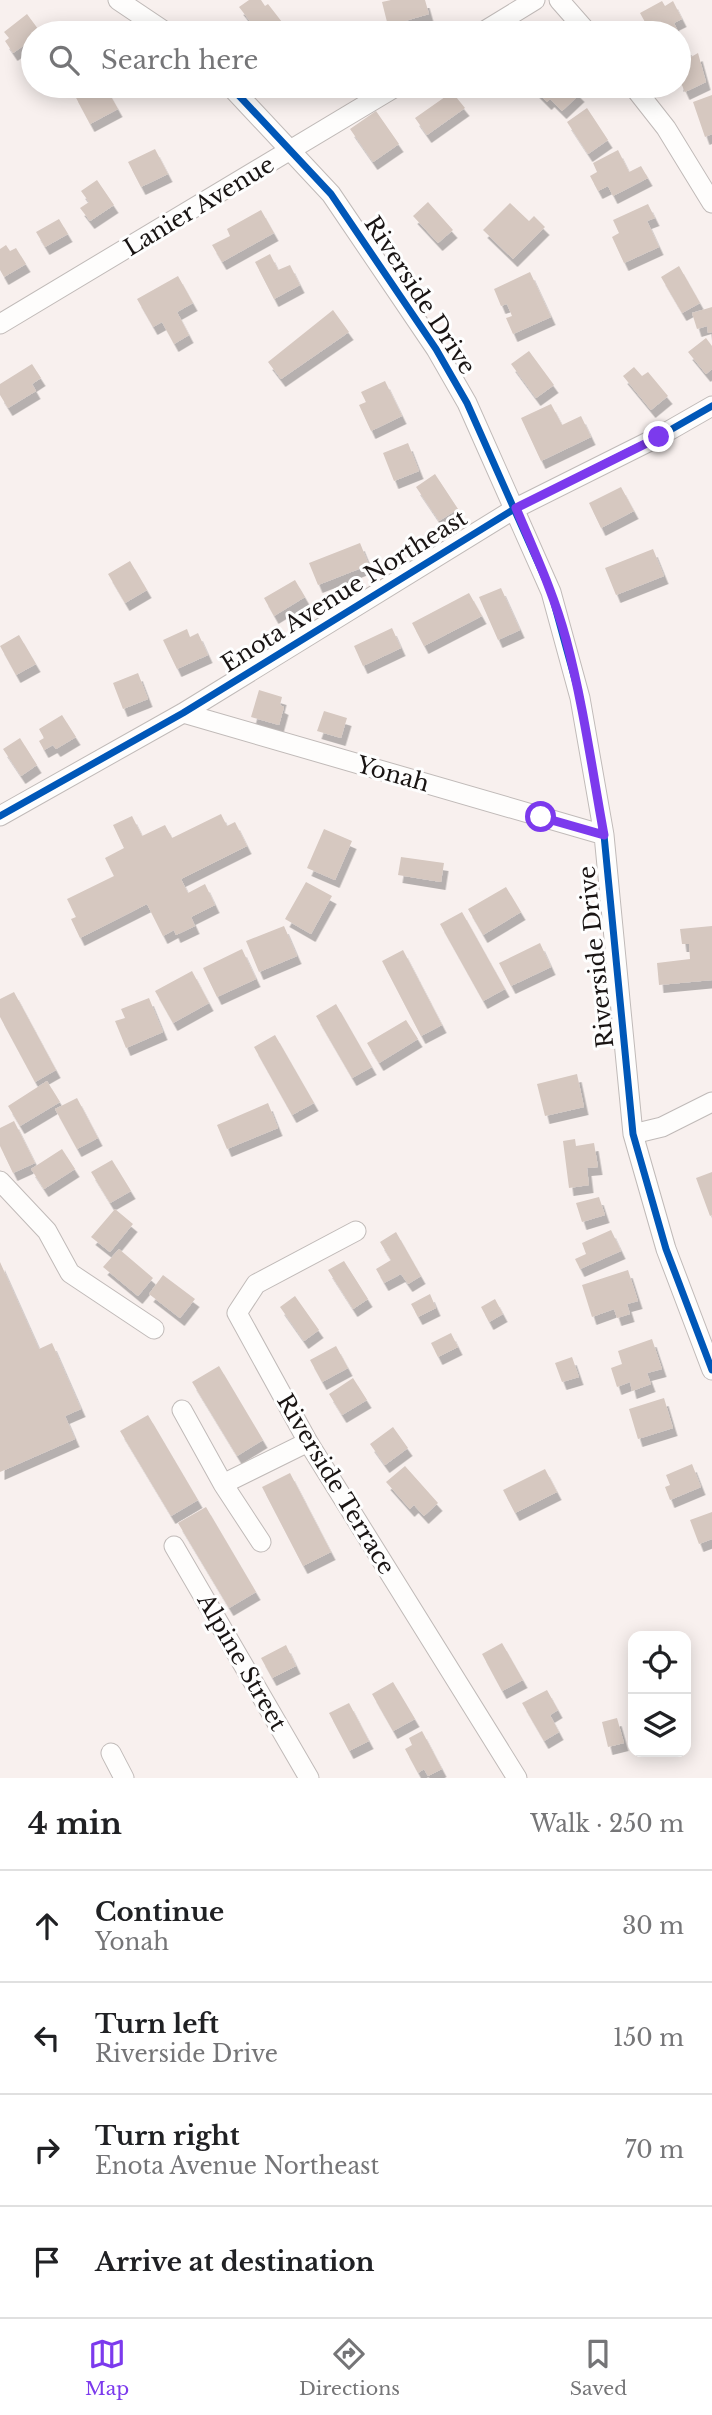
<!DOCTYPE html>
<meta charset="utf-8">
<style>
:root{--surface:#fff;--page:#f6f6f6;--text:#202124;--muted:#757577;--line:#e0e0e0;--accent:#7c3aed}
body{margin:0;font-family:"Libre Baskerville",serif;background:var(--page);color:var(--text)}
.controls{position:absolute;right:21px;bottom:21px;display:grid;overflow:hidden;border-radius:14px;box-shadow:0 4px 18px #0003}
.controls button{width:63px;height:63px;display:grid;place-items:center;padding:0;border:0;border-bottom:2px solid var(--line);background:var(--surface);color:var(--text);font:35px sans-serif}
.stop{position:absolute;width:21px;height:21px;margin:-16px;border:5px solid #7c3aed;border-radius:50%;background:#fff}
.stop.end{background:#7c3aed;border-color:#fff;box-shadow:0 2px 7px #0008}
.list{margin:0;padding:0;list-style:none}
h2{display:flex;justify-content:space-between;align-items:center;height:91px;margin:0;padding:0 28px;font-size:30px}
h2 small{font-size:23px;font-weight:400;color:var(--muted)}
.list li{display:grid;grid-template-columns:46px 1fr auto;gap:21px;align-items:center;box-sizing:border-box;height:112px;padding:0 28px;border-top:2px solid var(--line)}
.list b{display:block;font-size:26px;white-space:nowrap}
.list p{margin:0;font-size:23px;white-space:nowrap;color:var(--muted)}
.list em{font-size:23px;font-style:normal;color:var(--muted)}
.icon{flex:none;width:38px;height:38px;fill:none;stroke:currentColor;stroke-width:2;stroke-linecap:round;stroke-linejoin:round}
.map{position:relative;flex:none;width:712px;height:1778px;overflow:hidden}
.search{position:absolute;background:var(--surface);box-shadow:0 4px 18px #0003;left:21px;right:21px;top:21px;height:77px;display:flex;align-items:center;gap:18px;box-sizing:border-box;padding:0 24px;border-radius:38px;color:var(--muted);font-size:26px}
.sheet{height:539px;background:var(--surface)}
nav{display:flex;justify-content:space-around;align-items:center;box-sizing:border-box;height:98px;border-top:2px solid var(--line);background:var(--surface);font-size:19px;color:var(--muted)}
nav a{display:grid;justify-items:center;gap:4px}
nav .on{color:var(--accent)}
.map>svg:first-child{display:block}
.building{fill:#d6c8c0;filter:url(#shadow)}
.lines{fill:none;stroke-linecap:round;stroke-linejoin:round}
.minor-casing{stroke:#c0bab8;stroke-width:21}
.minor{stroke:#fefdfc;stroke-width:19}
.cycleway-casing{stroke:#fefefe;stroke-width:11}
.cycleway{stroke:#0057b8;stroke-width:7}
.route{stroke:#7c3aed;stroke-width:9}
.labels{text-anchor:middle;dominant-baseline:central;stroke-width:6;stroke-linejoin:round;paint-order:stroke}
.street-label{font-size:23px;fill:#191413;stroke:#fefefe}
</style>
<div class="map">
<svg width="712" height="1778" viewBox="0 0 712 1778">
<defs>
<filter id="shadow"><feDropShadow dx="4.5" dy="8" stdDeviation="0" flood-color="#0004"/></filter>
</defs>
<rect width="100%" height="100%" fill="#f8f0ee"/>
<path class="building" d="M249,0H261L265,6L268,4L289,31L259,33L239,7Z
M391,0H425L429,14L388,26L382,2Z
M662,1L665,6L673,1L682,19L674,23L679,33H651L640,13Z
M27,14L41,33H33L31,51L26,44L13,53L5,41L9,38L4,32Z
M687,47L691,57L698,53L706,82L685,92L681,83L679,84V51Z
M89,86H105L118,109L90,124L74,94Z
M531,86H572L580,94L562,111L550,99L547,102Z
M452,92L465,108L427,135L415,118Z
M712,95V134L705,137L693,102Z
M587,108L608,140L588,154L567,122Z
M376,111L399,144L373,162L350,129Z
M155,149L168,174L141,187L128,162Z
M618,150L629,172L641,166L648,178L613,196L608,186L598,191L590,176L597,172L593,163Z
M97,180L114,205L90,221L80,208L89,202L81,191Z
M428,202L453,230L438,243L413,216Z
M510,203L529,221L534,216L545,227L513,259L483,230Z
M648,204L655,218L647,221L659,247L624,263L612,237L619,233L613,220Z
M261,210L274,233L222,262L212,245L230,236L227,229Z
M59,219L68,234L45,247L36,232Z
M6,245L10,251L16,248L26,264L4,277L0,270V249Z
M270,254L278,270L290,265L300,285L274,299L255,262Z
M679,266L700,303L682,313L661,277Z
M530,272L551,317L513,334L506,318L512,316L507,304L501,306L494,289Z
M178,276L193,303L177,312L189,335L174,344L162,322L153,327L137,299Z
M712,307V332L708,333L707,326L697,329L692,313Z
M333,310L349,332L281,379L268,362Z
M706,338L712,346V369L706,374L688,352Z
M529,351L554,385L536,398L511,364Z
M32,364L41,378L32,384L36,391L8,408L0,395V384Z
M634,367L642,376L648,372L668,396L651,410L623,376Z
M385,381L402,416L371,431L359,405L366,402L361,392Z
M551,404L562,425L581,416L591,437L541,461L521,418Z
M408,443L419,471L394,481L383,453Z
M435,474L458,509L439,521L416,487Z
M621,487L634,511L601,528L589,503Z
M360,543L369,565L318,585L309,563Z
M653,549L664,576L616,595L605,568Z
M130,561L147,590L125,603L108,574Z
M295,580L305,597L274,616L264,598Z
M501,588L520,630L498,640L479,597Z
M469,593L482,616L424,646L412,623Z
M392,628L401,648L363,666L354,646Z
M187,629L190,637L198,633L208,655L177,669L163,640Z
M19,635L36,664L16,675L0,646Z
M138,673L148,699L123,709L113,683Z
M259,690L282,697L280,705L284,707L279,725L251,717Z
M324,711L347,718L341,738L317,731Z
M62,715L76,737L56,749L53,745L44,750L39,741L44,738L39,729Z
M20,738L37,765L21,776L3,749Z
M221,814L227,826L235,822L247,846L181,879L188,893L205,884L215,905L191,917L195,926L176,935L174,930L163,936L147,904L80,938L71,919L76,917L67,899L114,876L105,858L124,848L113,825L132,816L142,836L165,825L172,838Z
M324,829L352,841L335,880L307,868Z
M401,857L444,863L441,882L398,875Z
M306,882L332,896L311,934L285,919Z
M506,887L521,912L483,935L468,909Z
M462,912L505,989L483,1001L440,924Z
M284,926L297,956L259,972L246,941Z
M712,926V980L659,985L657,963L690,959L689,944H682L680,929Z
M540,943L551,967L511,986L499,963Z
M242,949L256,979L217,997L203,968Z
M403,950L442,1025L421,1036L382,961Z
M192,971L209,1003L173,1023L155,991Z
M14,992L56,1070L35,1082L0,1017V999Z
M149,998L163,1032L126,1048L115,1021L125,1018L121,1009Z
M336,1004L372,1067L352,1078L316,1016Z
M406,1020L418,1039L379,1063L367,1043Z
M275,1035L314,1103L292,1115L254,1047Z
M577,1074L584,1107L545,1116L537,1084Z
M47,1081L60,1102L20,1126L8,1106Z
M77,1098L98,1138L77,1149L55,1109Z
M268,1103L278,1128L227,1149L217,1125Z
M14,1121L35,1163L13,1173L0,1146V1128Z
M575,1139L576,1146L594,1143L598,1167L587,1168L589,1185L569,1188L563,1141Z
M62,1149L75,1169L44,1189L31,1169Z
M112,1160L131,1191L110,1203L91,1172Z
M712,1172V1215L710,1216L696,1178Z
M599,1197L605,1215L582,1222L576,1203Z
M115,1209L133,1224L110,1252L91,1237Z
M611,1230L621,1251L580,1269L575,1259L586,1254L582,1243Z
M396,1232L421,1276L408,1284L401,1274L384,1283L376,1269L391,1260L380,1242Z
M119,1249L153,1278L138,1296L103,1267Z
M344,1261L368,1299L353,1309L328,1270Z
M0,1262L39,1349L52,1343L81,1409L65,1416L75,1439L0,1472Z
M628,1270L638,1301L627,1304L630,1314L617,1318L614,1309L592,1317L582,1285Z
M163,1275L195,1299L180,1318L149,1294Z
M430,1294L436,1308L418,1317L411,1304Z
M295,1296L319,1330L304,1341L280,1307Z
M495,1299L503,1314L489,1322L481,1307Z
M451,1333L458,1347L438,1357L431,1343Z
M652,1339L662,1369L647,1373L651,1384L632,1391L630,1382L617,1387L611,1368L622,1364L618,1351Z
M336,1346L348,1368L322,1382L310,1360Z
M572,1357L579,1377L562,1382L555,1363Z
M219,1366L263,1440L237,1456L192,1382Z
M353,1378L367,1400L342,1415L329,1394Z
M664,1398L673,1428L638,1439L629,1409Z
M148,1415L198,1500L171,1516L120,1431Z
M393,1427L408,1448L385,1465L370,1444Z
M692,1464L701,1487L670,1500L665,1487L670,1485L666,1475Z
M405,1466L438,1503L424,1516L414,1505L410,1509L386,1482Z
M545,1469L557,1492L515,1513L503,1490Z
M290,1473L331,1552L303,1566L262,1487Z
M206,1507L256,1592L229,1608L178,1523Z
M712,1512V1539L699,1544L690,1520Z
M502,1643L523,1680L502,1691L482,1654Z
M286,1645L296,1666L272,1678L261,1658Z
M393,1682L415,1719L393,1731L372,1694Z
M547,1690L558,1710L550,1715L559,1732L544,1741L522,1703Z
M349,1703L369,1741L349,1751L329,1713Z
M617,1718L624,1743L608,1747L602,1722Z
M422,1731L442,1769L428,1776L424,1769L418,1773L405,1749L412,1745L409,1738Z"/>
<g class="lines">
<g class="minor-casing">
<path id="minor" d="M118,0L167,33
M559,0L588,33
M481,33L535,0
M230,86L331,194L436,349L467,403L551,592L580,698L604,835L633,1134L666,1249L712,1370
M633,86L666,128L712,203
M0,324L397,86
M183,713L604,835
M0,816L183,713L516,508L658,437L712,406
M633,1134L662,1127L712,1102
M0,1181L47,1231L70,1273L154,1329
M356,1231L256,1284L237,1313L308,1442L517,1778
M182,1410L223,1484L308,1442
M223,1484L261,1542
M174,1546L309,1778
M111,1753L124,1778"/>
</g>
<use href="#minor" class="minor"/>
<g class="cycleway-casing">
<path id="cycleway" d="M230,86L331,194L436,349L467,403L551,592L580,698L604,835L633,1134L666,1249L712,1370
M0,816L183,713L516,508L658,437L712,406"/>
</g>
<use href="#cycleway" class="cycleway"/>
</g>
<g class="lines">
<path class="route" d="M541,817L604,835C592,769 583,703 566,639C554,594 534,551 516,508L659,437"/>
</g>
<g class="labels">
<g class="street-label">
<text transform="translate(199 206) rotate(-31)">Lanier Avenue</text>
<text transform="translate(420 295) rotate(57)">Riverside Drive</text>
<text transform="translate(344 591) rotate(-32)">Enota Avenue Northeast</text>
<text transform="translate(393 774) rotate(16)">Yonah</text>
<text transform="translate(596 957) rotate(-96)">Riverside Drive</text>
<text transform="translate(336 1484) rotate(59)">Riverside Terrace</text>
<text transform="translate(242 1662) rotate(60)">Alpine Street</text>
</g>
</g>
</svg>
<div class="controls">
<button><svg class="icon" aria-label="locate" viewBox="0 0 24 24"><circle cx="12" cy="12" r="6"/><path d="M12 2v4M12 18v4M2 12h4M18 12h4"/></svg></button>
<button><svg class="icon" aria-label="layers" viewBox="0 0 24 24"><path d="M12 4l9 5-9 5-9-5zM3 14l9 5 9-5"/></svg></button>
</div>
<div class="stop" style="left:541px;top:817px"></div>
<div class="stop end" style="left:659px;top:437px"></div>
<div class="search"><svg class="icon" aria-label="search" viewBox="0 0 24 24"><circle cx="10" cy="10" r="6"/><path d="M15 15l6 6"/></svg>Search here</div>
</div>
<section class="sheet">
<h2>4 min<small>Walk · 250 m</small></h2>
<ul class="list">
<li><svg class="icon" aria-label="ahead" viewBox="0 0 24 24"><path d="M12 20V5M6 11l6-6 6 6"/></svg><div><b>Continue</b><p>Yonah</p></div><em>30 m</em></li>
<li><svg class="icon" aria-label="left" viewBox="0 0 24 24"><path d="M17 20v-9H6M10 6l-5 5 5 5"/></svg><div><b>Turn left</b><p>Riverside Drive</p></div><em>150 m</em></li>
<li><svg class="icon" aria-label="right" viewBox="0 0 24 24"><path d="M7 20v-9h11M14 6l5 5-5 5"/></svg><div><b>Turn right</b><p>Enota Avenue Northeast</p></div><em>70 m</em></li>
<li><svg class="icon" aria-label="arrive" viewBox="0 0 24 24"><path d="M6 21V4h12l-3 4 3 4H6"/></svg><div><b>Arrive at destination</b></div></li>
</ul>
</section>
<nav>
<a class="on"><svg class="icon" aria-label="map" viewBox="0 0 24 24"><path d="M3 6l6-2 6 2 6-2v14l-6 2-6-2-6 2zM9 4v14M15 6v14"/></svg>Map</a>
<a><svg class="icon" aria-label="directions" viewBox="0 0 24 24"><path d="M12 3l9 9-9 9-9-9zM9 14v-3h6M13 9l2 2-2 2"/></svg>Directions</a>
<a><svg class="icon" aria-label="saved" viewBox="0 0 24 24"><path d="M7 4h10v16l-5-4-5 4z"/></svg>Saved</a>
</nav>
